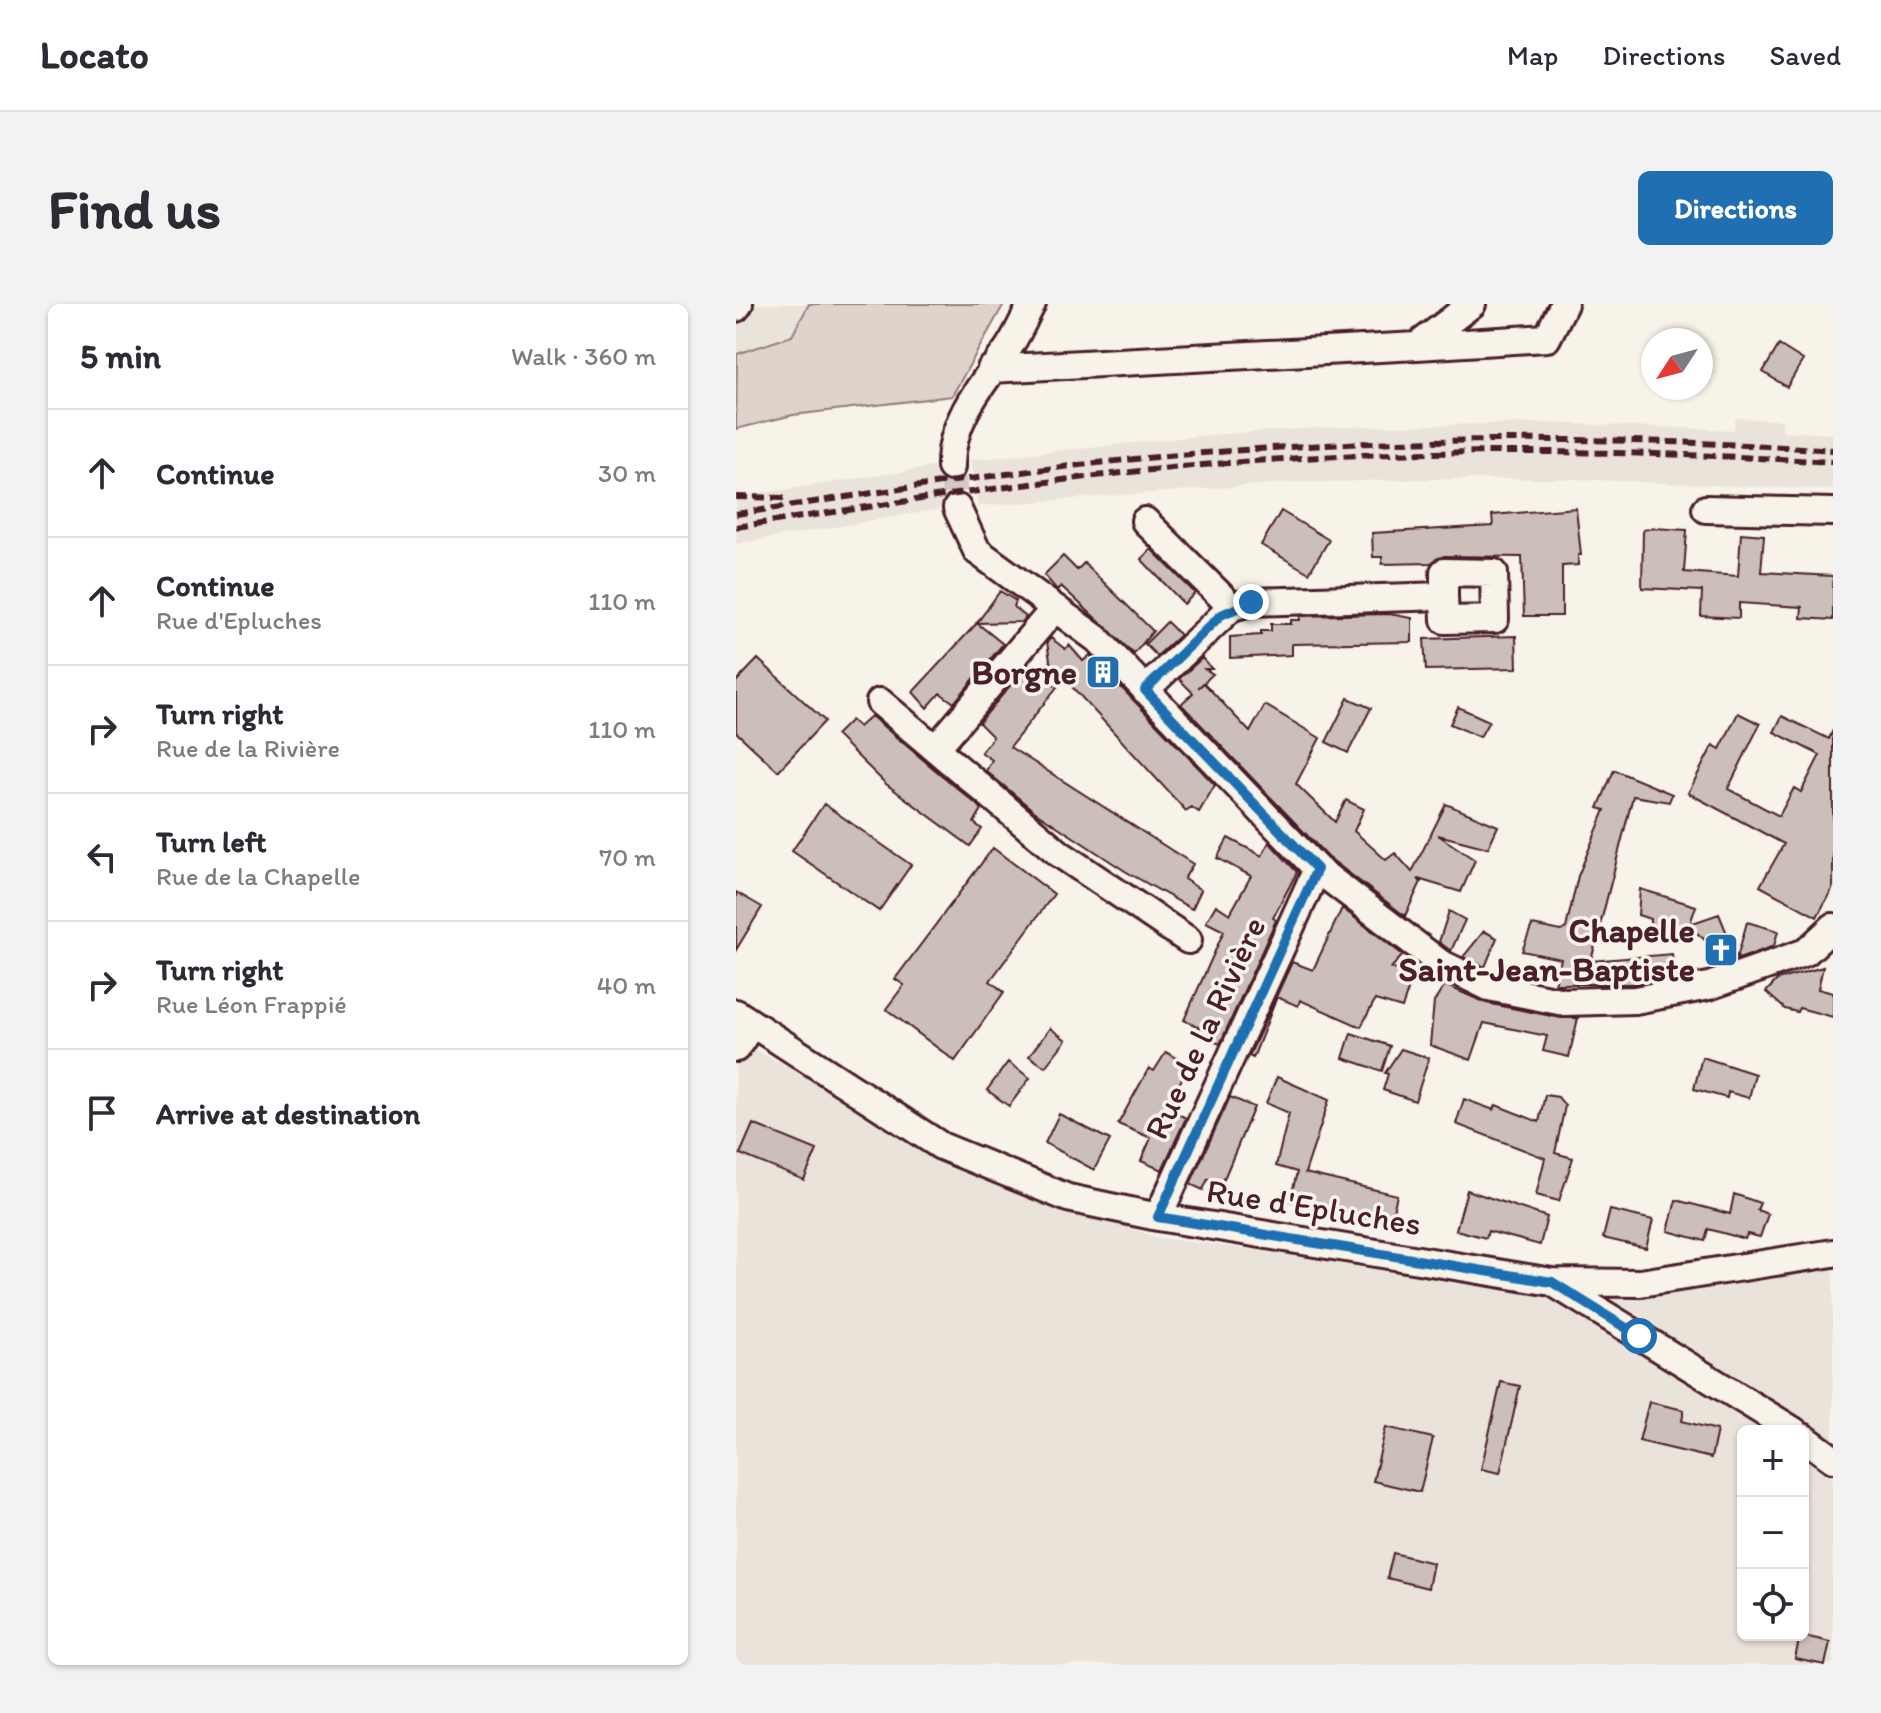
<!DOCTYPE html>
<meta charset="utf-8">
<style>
:root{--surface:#fff;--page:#f2f2f3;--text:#2b2b33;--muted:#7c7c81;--line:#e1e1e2;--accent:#1f6fb2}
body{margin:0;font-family:Itim,sans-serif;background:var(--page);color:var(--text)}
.controls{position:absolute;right:24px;bottom:24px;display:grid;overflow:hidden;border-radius:12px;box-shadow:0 2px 6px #0004}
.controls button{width:72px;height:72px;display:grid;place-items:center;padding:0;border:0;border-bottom:2px solid var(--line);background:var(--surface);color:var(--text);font:40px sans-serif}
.compass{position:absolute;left:905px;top:24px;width:72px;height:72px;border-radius:50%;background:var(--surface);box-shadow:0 2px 6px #0004;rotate:234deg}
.stop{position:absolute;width:24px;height:24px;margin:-18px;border:6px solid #1f6fb2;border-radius:50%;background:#fff}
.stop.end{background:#1f6fb2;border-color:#fff;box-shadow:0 2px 8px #0008}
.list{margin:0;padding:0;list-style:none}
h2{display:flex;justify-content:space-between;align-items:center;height:104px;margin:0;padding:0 32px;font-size:34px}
h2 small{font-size:26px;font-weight:400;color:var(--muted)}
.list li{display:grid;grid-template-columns:52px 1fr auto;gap:24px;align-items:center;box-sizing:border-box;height:128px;padding:0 32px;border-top:2px solid var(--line)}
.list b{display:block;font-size:30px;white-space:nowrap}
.list p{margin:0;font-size:26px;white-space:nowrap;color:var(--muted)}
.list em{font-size:26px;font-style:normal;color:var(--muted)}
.icon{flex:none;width:44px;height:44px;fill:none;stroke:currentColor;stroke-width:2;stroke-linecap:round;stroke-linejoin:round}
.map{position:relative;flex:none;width:1097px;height:1361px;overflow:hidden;border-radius:12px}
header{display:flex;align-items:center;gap:48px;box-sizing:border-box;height:112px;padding:0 40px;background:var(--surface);border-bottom:2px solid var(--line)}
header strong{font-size:38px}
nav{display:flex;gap:44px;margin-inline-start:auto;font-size:28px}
.intro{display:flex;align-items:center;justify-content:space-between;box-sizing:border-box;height:192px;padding:0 48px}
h1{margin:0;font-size:56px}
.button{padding:20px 36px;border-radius:12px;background:var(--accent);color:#fff;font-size:28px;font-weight:700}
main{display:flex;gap:48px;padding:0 48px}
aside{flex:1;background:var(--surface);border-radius:12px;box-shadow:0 2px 6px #0004}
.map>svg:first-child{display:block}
.built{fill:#eae3da;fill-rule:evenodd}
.green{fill:#ded4cc;stroke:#947a7c;stroke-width:2}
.building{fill:#ccbfb9;stroke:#4a1f2b;stroke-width:2}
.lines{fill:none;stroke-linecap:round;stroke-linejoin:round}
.minor-tunnel{stroke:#d4c9c2;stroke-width:26;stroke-dasharray:26 13;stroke-linecap:butt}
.minor-casing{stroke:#4a1f2b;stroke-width:32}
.minor{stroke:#f7f3e8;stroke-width:26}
.rail{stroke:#4a1f2b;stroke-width:6;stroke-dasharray:12 6;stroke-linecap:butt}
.route{stroke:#1f6fb2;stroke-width:10}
.labels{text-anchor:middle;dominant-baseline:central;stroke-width:7;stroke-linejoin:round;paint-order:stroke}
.poi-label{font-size:34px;font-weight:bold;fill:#4a1f2b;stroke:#f7f3e8;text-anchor:end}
.street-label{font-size:34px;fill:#4a1f2b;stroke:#f7f3e8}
</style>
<header>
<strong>Locato</strong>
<nav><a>Map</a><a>Directions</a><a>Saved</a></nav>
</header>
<div class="intro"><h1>Find us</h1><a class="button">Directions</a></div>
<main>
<aside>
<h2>5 min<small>Walk · 360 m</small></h2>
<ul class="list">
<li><svg class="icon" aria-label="ahead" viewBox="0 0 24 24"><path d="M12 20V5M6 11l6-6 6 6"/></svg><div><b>Continue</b></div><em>30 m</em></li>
<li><svg class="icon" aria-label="ahead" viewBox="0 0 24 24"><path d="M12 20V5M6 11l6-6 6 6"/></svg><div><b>Continue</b><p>Rue d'Epluches</p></div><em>110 m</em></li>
<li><svg class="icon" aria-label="right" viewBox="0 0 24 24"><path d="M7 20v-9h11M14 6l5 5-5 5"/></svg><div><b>Turn right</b><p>Rue de la Rivière</p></div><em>110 m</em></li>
<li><svg class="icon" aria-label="left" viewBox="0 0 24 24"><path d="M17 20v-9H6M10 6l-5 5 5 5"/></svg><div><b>Turn left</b><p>Rue de la Chapelle</p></div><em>70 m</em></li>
<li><svg class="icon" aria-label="right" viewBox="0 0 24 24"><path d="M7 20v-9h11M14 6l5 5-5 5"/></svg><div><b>Turn right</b><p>Rue Léon Frappié</p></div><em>40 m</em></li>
<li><svg class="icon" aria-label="arrive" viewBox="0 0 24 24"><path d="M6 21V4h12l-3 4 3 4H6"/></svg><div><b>Arrive at destination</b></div></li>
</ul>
</aside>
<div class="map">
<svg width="1097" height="1361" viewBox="0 0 1097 1361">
<rect width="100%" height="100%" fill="#f7f3e8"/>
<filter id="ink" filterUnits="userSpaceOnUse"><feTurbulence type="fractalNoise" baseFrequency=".0125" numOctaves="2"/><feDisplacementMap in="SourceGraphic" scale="16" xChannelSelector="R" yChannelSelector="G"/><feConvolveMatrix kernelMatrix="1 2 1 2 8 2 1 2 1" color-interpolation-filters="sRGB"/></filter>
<g filter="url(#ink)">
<path class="built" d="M0,0H73L56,32L0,51Z
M999,114L1046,116V127L1097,130V186L838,175H702L550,179L242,202L234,156L472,131L599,123L809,119L998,126Z
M203,162L210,204L0,240V193Z
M0,736L257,867L418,933L787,981L1029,977L1097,959V1361H0ZM1007,1127H1067V1331H1007Z"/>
<path class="green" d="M73,0H268L216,92L57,111L0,125L1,50L56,32Z"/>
<path class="building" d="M1043,41L1067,56L1051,83L1027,68Z
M840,204L845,251H842V261L826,262V312H788L786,253L708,252L695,259L646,260V253H637L636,229L757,222L756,211Z
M545,207L593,236L573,269L525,241Z
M917,224L951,226L948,268L1002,272L1005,229L1028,231L1025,268L1097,272V316L1065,314L1066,303L1003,299V314L965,312L966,287L906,284L907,226Z
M415,245L459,289L448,300L405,255Z
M327,252L341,266L348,259L417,327L398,350L325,282L321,286L308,271Z
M264,287L280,297L278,303L290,313L286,318L241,319L267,340L218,399L204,389L191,404L177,388L241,319Z
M653,310L676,314V338L556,340V351L494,354V333L525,331V327H535V320H555V316H564V312Z
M431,318L444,331L421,352L409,340Z
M780,332L781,364L690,366L688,335Z
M315,334L329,345L333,341L347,357L354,351L479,481L463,508L455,503L450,507L328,374L274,443L457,560L448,575L465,586L456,605L389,567L298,507L250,467L256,456L245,448L257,433L243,419L292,360L318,381L311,338Z
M466,354L476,365H469L477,370L462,384L468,379L514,428L529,401L584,434L560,480L599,518L610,496L628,505L618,527L650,556L659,549L676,568L710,500L762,522L752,544L702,531L739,556L725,588L682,575L685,578L669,612L592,553L445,400L457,389L443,375Z
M22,355L89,417L42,467L0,428V378Z
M612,394L635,404L612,449L590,438Z
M722,403L753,417L744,433L714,420Z
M1002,409L1024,420L992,485L1043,512L1058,484L1065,488L1084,451L1038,428L1046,412L1093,435L1097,426V583L1081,613L1024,582L1048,540L952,489L977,441L984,445Z
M135,412L246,505L238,519L246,525L234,542L150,480L100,431L115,416L123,423Z
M878,466L936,490L933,498L897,492L855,657L936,650L939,672L897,680H819L825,655L786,647L796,621L825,627L830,624L842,572L869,506L862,504Z
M88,500L175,561L143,607L56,547Z
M492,534L526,552L533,538L561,568L537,614L540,616L484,740L465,732L468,726L448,716L488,627L470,618L480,601L494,610L515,572L481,554Z
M257,544L318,590L254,677L268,688L219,757L150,705L168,681L159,675Z
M904,585L960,602L954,620L983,610L1001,654L1011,618L1042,627L1038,642L994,658L953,622L950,631L914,620V615L902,611Z
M0,588L26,603L0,646Z
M606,604L667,651L655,664L677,671L666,704L639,696L625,723L564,696L562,702L541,693L517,754L513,752L556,658L577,666Z
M713,607L729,616L715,647L703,638Z
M748,627L761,634L749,663L727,653Z
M1087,663L1082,685L1097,689V713L1063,704L1061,708L1049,705L1030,688L1041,676Z
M709,681L750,699L825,714H842L833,753L807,747L811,732L748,719L735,756L694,741L698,698Z
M314,724L330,736L309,763L293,752Z
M615,729L654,742L646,767L607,754Z
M665,745L693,754L679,797L647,786L652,770L649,769Z
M430,748L452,761L432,805L450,814L426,866L405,857L415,834L382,820L413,764L418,767Z
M966,753L1019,770L1013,794L992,788L991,794L958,785Z
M272,758L294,774L273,802L251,786Z
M541,773L593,796L569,869L661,891L654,920L554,897L561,868L540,862L553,809L530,799Z
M809,791L822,793L829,802L819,849L837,854L823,897L800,891L809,854L720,820L728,795L758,806L760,801L803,818Z
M494,793L518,803L485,882L472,875L467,886L454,880Z
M323,810L374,836L358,866L309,839Z
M17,820L81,846L68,876L4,850Z
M731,886L811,913L804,941L752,927L750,934L720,926Z
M998,890L1024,899L1021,906L1032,910L1024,933L1011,930L1009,935L972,925L969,937L932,927L940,896L994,910Z
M874,906L917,916L910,944L867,934Z
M765,1078L784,1082L764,1169L745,1165Z
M913,1098L948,1106L946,1117L981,1126L975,1154L903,1137Z
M650,1123L697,1134L684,1188L637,1177Z
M657,1249L697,1259L692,1284L651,1274Z
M1064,1331L1094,1338L1089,1361L1059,1355Z"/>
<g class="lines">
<path class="minor-tunnel" d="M215,163L221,204"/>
<g class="minor-casing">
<path id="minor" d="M736,0L681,42L811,34L828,0
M0,4L3,0
M255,65L681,42
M215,163C214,119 243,84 268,50C280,35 287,16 296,0
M221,204L241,247L361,335L581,565L704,659L753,683L828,698L899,696L973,682L1070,648L1097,623
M970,205L1097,208
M409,217L496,303
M409,386L496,303L515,298L708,292L709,316L759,315L758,269L708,268V292
M144,398L324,550L452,636
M201,443L319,304
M0,709L205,842L332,894L422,913L816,978L904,979L1097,949
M0,744L16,720
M422,913L581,565
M816,978L1058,1127
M1067,1133L1097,1155"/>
</g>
<use href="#minor" class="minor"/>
<path class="rail" d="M0,193L52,194
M0,210C156,186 311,161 468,149C677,132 887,132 1097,146
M0,223C164,198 327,172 492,159C693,143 896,146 1097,158"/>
</g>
</g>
<g class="lines" filter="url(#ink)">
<path class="route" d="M515,298L485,311L409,386L581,565L422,913L816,978L903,1032"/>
</g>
<defs>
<g id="building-square" transform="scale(1.8)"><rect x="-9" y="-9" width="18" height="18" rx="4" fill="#1f6fb2" stroke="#f7f3e8"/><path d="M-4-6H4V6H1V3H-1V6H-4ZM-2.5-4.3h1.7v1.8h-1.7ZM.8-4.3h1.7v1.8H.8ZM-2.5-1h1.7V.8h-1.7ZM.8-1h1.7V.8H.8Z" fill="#fff"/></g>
<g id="church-square" transform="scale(1.8)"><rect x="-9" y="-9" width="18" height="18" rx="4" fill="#1f6fb2" stroke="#f7f3e8"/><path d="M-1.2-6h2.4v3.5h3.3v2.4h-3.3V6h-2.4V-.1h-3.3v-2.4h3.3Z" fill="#fff"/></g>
</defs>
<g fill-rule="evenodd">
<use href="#building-square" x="367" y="368"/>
<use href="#church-square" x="985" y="646"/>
</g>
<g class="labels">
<g class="poi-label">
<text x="341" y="368">Borgne</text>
<text x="959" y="626">Chapelle<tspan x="959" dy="39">Saint-Jean-Baptiste</tspan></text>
</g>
<g class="street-label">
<text transform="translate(469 724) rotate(-65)">Rue de la Rivière</text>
<text transform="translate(578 903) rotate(9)">Rue d'Epluches</text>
</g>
</g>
</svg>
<div class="controls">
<button>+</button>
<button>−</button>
<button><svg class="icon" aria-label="locate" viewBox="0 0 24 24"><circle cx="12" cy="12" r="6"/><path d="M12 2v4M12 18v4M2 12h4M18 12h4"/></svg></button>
</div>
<svg class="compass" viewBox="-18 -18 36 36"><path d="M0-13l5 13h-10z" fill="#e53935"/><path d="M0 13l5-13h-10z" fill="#7c7c81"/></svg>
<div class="stop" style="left:903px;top:1032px"></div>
<div class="stop end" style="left:515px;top:298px"></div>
</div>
</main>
